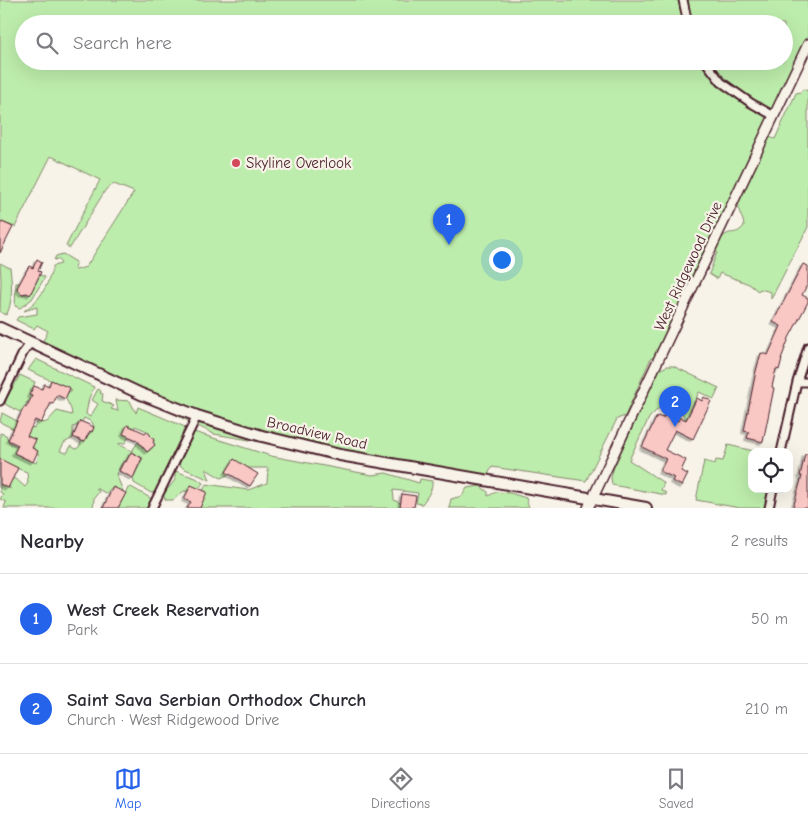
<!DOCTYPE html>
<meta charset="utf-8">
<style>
:root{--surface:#fff;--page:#f2f2f3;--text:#2b2b33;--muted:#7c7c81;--line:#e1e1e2;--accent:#2563eb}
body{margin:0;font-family:"Comic Neue",sans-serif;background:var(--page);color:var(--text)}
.controls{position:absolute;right:15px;bottom:15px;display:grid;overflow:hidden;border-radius:10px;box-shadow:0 5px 20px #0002}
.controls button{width:45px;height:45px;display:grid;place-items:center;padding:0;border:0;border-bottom:1px solid var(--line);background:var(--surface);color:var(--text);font:25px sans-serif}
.you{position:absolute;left:501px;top:259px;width:18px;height:18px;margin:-12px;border:4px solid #fff;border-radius:50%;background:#1a73e8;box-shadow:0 0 0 8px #1a73e833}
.badge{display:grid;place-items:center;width:32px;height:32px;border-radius:50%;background:var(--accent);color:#fff;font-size:16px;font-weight:700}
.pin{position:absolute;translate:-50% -41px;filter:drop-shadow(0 1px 2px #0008)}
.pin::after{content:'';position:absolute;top:26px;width:18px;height:15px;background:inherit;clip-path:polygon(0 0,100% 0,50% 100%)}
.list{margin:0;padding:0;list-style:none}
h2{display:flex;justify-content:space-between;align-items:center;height:65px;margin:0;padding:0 20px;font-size:21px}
h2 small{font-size:16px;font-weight:400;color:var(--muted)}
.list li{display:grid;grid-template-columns:32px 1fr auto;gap:15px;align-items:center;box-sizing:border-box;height:90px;padding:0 20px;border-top:1px solid var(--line)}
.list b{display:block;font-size:19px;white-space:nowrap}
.list p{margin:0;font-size:16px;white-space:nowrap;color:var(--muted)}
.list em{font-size:16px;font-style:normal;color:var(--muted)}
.icon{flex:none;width:28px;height:28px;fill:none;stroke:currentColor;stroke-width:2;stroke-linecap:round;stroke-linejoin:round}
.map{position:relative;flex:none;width:808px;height:508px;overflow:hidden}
.search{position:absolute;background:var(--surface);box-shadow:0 5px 20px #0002;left:15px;right:15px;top:15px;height:55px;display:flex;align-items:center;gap:12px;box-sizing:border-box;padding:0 18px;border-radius:28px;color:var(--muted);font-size:19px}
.sheet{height:245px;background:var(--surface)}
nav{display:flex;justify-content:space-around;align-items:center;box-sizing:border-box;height:70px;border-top:1px solid var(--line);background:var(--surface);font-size:14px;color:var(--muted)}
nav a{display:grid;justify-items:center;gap:2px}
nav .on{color:var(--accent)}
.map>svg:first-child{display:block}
.green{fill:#bdedac;stroke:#84866c;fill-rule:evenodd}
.building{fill:#f9c8c5;stroke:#4a1f2b;filter:url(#shadow)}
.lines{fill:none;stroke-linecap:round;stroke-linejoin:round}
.minor-casing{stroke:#4a1f2b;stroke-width:11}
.tertiary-casing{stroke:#4a1f2b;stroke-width:12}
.primary-casing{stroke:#4a1f2b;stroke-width:14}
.minor{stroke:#f7f3e8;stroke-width:7}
.tertiary{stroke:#f7f3e8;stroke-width:9}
.primary{stroke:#f7f3e8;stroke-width:10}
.poi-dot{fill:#d1495b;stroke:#f7f3e8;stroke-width:2}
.labels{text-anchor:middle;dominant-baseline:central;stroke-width:4.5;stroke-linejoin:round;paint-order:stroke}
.poi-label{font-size:15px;fill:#4a1f2b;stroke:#f7f3e8;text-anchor:start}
.street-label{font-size:15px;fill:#4a1f2b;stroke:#f7f3e8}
</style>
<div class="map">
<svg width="808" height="508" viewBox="0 0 808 508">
<defs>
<filter id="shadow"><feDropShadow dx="-2.5" dy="2.5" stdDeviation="0" flood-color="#0004"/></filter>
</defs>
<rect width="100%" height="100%" fill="#f7f3e8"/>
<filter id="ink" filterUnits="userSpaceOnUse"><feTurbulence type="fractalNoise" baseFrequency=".02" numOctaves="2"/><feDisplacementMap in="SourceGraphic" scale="10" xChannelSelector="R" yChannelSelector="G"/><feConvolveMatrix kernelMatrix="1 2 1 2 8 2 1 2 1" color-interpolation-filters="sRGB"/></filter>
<g filter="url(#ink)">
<path class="green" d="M0,0H808V42L658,359L651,358L625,416L617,419L586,481L492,467L485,480L214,434L40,347L48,331L37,325L34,329L16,320L18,317L37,314V307L24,311C42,298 47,287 53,266L61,264L58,259L54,260L56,256L63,254L76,262L74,269L76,270L86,267L134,192L114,184L106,189L70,248L66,246L100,180L51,156L15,227L2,222L0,225ZM24,24H784V61H24Z
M803,89L808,91V227L771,299V292L760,289L758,291L749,284L720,273L717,279L709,274L717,252L716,250C718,245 720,238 725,235C733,230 736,236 744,226C743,214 736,215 740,198L769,137L775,139L796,93L801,92Z
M0,263L10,268C12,280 13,306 6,315L0,312L1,280Z
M40,275L45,277L32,299L20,308L15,306L16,283H20V290L22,294H30Z
M36,359L94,387L89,398L86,414L90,417L98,404L92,400L98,389L101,391L100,393L103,394L102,401L114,406L111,409L118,411L116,400L130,401L136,413L138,407L185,427L159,488L157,489L155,492L151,493L134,483L133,478L143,458L131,452L126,461H123L116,474L123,491L116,492L111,488L107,494L96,488L99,492L94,498L93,508H4L6,502L0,499L3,494L0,492V484L10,489L9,482L15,478L25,487L28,483L27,472L0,462V433L6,435L9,442L16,446L19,451L18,455L36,463L39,455L30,443L31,438L0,422L2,413L30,428L31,427L34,428L38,421L41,423L47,422L57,411L72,415L71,409L64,395L72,390L28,370ZM84,418L92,422L94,427L92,432L90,431L85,441L82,440L79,447L76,449L71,446L67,453L60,451L64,443L73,438V427L81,424ZM135,426L147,431L154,440L153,442L155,445L147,452L138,442L132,451L118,444L125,443Z
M667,366H673L719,388L714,399L699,392L686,420L678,406L665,402L649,418L629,460L664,483L661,490L666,493V495L612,485L611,477L614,467L659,370Z
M20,375L35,382L30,395L38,399L45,411L27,402L22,413L5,404L6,399Z
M194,432L271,456L372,475L386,473L419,483L420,479L432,481C433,490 427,497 422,504L416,503L418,493L393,490L394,500L410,508H196L206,484L248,490L267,483L268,468H242L221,478L206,469L210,480L183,468L178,463Z
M728,445L758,452H752V489H769L765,508H740L696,500L704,461L715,464L716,460L723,461Z
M175,471L196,478L203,483C199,490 192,492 184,491L173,500H166L163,495L175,480Z
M480,486L488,492V496L496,492L510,493L526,498L529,508H449L451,499L462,496L467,488Z
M131,487L152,499L148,508H118L128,488Z"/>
<path class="building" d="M2,222L13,227L0,253V225Z
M37,259L42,262L38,271L41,272L30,295L27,293L22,294L17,288L29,266L33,268Z
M803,264L808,266V283L802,295L808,298V302L789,338L781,359H782L779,370L776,369L772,387L774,388L763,442L747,438L749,432L744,431L756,371L761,353L768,355L781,326L773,322Z
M51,380L70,388L65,399L57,395L53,404L51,403L41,423L35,420L27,436L36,440L32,448L38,451L33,462L14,453L18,445L8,440L24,407L26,408L32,396L29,395L34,386L42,389L44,384L49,386Z
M704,397L711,401L693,439L675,430L665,450L686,460L681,471L688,474L682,486L672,481L674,478L660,471L666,459L642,447L657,416L663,418L664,415L678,421L680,417L686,420L697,398L702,401Z
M80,421L94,427L92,432L90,431L84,442L73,437Z
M127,425L145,433L147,431L154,440L153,442L155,445L147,452L137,440L123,434Z
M131,452L142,458L133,478L119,471L124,461L126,462Z
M805,454H808V508H793L802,476H800Z
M0,459L18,468L8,488L0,484Z
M234,459L258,474L250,486L226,472Z
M191,485L207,492L200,508H187L191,502L184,499Z
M113,487L126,493L118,508H103Z
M402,494L416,496L414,507H400Z"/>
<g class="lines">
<g class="minor-casing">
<path id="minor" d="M683,0L688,24
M705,61L721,82L751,103L774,116
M797,382H808
M0,401L23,353L31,342
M781,452L797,382L808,347
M152,508L197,416
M769,508L773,489"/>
</g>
<g class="tertiary-casing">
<path id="tertiary" d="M588,508L808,44"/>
</g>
<g class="primary-casing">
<path id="primary" d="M0,328L141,394L197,416L262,436L340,455L646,508"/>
</g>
<use href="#minor" class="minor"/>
<use href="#tertiary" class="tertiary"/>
<use href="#primary" class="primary"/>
</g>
</g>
<circle class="poi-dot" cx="236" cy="163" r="5"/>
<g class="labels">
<g class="poi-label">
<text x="246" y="163">Skyline Overlook</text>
</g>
<g class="street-label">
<text transform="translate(688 266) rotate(-65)">West Ridgewood Drive</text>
<text transform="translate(317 433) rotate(13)">Broadview Road</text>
</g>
</g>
</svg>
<div class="controls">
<button><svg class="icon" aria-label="locate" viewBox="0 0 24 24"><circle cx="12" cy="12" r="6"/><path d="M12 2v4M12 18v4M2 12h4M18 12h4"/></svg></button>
</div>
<div class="you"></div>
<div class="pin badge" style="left:449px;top:245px">1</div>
<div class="pin badge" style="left:675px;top:427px">2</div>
<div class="search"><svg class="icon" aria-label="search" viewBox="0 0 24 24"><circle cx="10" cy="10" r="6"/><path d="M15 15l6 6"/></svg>Search here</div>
</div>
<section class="sheet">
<h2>Nearby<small>2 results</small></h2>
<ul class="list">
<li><span class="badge">1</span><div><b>West Creek Reservation</b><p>Park</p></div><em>50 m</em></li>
<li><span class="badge">2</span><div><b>Saint Sava Serbian Orthodox Church</b><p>Church · West Ridgewood Drive</p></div><em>210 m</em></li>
</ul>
</section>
<nav>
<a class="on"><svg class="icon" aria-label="map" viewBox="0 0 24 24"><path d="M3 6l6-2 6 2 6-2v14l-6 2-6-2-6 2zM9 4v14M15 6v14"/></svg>Map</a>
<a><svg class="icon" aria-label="directions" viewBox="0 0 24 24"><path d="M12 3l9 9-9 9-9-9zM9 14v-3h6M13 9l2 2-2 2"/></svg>Directions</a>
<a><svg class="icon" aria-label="saved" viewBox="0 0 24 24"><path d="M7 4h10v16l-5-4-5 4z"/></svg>Saved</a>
</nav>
